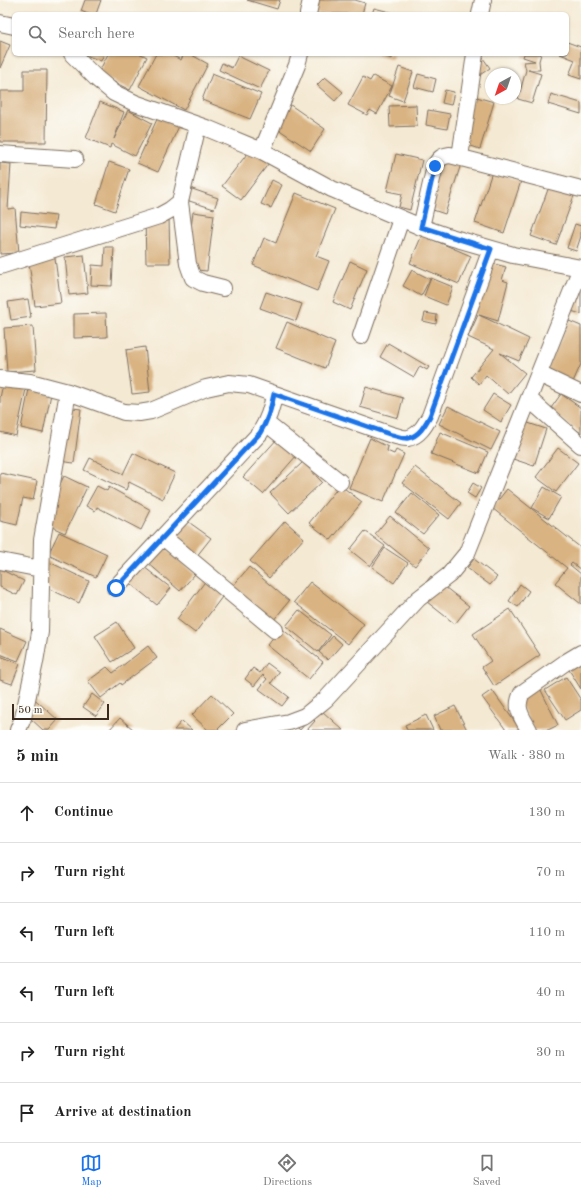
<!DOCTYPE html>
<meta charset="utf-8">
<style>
:root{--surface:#fff;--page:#f2f2f2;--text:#222;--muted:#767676;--line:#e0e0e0;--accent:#1a73e8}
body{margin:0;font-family:"Old Standard TT",serif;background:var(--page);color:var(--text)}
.compass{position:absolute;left:485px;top:68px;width:36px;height:36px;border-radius:50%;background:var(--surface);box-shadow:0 1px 3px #0004;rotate:220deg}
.scale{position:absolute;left:12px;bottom:10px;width:97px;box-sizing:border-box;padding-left:4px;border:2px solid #3b2a1e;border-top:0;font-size:11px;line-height:14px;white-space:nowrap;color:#3b2a1e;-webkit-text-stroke:3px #fdfcf7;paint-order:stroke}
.stop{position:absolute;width:12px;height:12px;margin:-9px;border:3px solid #1a73e8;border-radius:50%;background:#fff}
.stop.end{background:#1a73e8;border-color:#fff;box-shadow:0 1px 4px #0008}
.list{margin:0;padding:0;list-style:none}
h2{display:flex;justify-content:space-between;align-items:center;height:52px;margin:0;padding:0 16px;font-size:17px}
h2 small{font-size:13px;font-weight:400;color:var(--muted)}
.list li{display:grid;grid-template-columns:26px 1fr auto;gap:12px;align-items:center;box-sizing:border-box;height:60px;padding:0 16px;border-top:1px solid var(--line)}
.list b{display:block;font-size:15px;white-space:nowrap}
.list em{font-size:13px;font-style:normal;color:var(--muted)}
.icon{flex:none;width:22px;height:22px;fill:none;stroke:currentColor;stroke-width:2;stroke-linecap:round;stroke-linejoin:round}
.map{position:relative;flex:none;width:581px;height:730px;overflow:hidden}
.search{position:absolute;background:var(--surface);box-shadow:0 1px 3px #0004;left:12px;right:12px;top:12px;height:44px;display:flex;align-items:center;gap:10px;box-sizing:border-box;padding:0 14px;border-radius:6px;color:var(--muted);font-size:15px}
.sheet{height:412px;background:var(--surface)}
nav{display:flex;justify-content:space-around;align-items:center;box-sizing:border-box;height:56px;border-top:1px solid var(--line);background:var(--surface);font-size:11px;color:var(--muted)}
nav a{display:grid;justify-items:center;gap:2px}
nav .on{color:var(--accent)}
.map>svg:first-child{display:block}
.building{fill:#d9b382}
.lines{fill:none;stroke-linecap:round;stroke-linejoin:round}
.minor-casing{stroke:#7c6d5d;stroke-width:18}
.minor{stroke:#fff;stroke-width:16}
.route{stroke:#1a73e8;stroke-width:5}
</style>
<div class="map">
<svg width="581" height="730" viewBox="0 0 581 730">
<rect width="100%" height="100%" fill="#fdfcf7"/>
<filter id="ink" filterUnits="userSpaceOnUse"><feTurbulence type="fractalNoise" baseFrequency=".025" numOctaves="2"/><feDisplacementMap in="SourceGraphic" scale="8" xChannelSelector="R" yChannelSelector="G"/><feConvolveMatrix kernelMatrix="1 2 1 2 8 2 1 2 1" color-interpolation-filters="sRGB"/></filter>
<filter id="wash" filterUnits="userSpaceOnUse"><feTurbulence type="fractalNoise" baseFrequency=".012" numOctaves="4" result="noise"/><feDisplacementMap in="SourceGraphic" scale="16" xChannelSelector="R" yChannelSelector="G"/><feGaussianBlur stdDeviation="0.9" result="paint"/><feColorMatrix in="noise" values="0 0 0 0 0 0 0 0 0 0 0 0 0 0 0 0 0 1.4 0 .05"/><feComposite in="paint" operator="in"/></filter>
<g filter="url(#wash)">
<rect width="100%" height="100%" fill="#f4e9d3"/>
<g id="blocks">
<path class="building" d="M85,0H101L96,14H88L81,11Z
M247,0H280L277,9Z
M313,0H355L365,3L362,14H309Z
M374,8L394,13V14H372Z
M0,41L10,45L0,68Z
M567,42L581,47V79L569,75L575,60L560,54H567Z
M83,54H104L101,61Z
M108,54H141L147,57L130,90L98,74Z
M156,54H169L181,60L184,54H190L208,64L184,110L139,86Z
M376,54H393L392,59Z
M524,54H541L539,61L540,70H528L541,74L532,103L518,99L526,70L524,62L535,61L523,57Z
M238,56L269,71L260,89L219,70L222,63L232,68Z
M483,58L490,68L474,79L467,69Z
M399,67L413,72L403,101L389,96Z
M24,70H47L46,142H0V91H24Z
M212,74L261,94L250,119L202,100Z
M418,74L436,79L433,92L414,87Z
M373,76L392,86L377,114L370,110L367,115L348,105L363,77L370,81Z
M325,77L343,92L335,101L317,85Z
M290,84L298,87L289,104L325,129L311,151L266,121Z
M445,90L454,92L451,105L442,103Z
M551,94L581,103V114L548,104Z
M473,96L494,102L480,149L459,142Z
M100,102L124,112L114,139L128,110L152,123L135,156L111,144L110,148L86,138Z
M416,105L417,126L390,127L389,106Z
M428,110L450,114L447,129L426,125Z
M158,117L179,126L158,172L137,163Z
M254,145L272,159L241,200L222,186Z
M396,154L422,160L410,210L399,207L402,194L387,191Z
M437,156L461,164L445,214L421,206Z
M109,162L129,169L115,211L96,204Z
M0,163L11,164L8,209L15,208L19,253L0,254Z
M492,172L521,181L504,233L475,223Z
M272,180L282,185L271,208L261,204Z
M550,184L575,193L556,245L531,236Z
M181,185L218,198L214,209L177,197Z
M296,193L335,209L316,256L329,261L317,291L253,265L264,238L276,243Z
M21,212L56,216L54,229L20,225Z
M193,212L214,215L207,271L186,269Z
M145,218H169L170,263H146Z
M575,224L581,226V236L576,251L567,248Z
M422,235L471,256L459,284L410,263Z
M105,247H114L112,286L91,285L92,265L104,266Z
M54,251L61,303L35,306L28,255Z
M84,255L88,293L69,295L65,257Z
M350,261L367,269L350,310L333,302Z
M487,262L506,267L502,280L508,282L498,321L479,315L529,339L519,361L500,353L525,373L508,394L486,375L479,384L471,377L494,349L468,337L478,315L473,314Z
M412,270L430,279L421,296L403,286Z
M581,276V314L568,310Z
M431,278L453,287L446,305L424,296Z
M266,292L302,304L296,321L260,308Z
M28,299L31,317L11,320L8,302Z
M106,313L107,337L74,338V314Z
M425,313L437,315L436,324L423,321Z
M569,321L581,326V364L573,382L547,370Z
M287,322L335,343L325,368L276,348Z
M33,326L36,370L7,372L4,328Z
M388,343L429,367L427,370L420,366L414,377L380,357Z
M145,347L150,392L132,394L126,350Z
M3,384L26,389L16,436L0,432V398Z
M366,387L403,398L398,418L360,407Z
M29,389L51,394L43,433L21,428Z
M493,394L511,405L501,422L483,410Z
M561,394L581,408V433L549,411Z
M57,406L81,409L74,463L51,460Z
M448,406L500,432L491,450L439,424Z
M519,420L546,429L534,466L507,457Z
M440,432L488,452L479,473L431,454Z
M278,438L297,455L263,494L243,477Z
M370,438L388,447L387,451L394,454L396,450L404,454L383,502L349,488Z
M558,448L578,463L556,492L536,477Z
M133,453L175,473L163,499L129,482L126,490L84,470L90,458L123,474Z
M303,462L322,482L289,513L270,493Z
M415,467L461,503L449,519L402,483Z
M0,473L37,481L33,500L23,498L17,525L0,521Z
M64,476L87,487L65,533L41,522Z
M473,483L481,488L475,498L467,493Z
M340,485L362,502L331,540L309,523Z
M97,486L107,491L109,487L151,510L141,530L97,507L95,511L86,506Z
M544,487L561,497L549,518L532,508Z
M507,489L581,548V570L572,563L570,565L581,574V604L555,583L567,568L492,508Z
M412,493L439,515L423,534L396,513Z
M390,516L429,548L415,566L375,534Z
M183,518L211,538L196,557L169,537Z
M285,521L304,538L269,578L250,561Z
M365,531L385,546L370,566L350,550Z
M59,532L107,554L96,577L48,555Z
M153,537L195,574L180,591L138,554Z
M385,548L408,563L394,583L372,567Z
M43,559L89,581L79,603L33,581Z
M474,559L497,577L490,585L467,568Z
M135,560L171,588L157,605L122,577Z
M249,567L289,601L273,621L232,587Z
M0,569L24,581L17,595L0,587Z
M431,576L469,606L455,624L417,594Z
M207,579L225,593L195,633L177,619Z
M310,582L364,624L348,644L294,602Z
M520,584L529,591L518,607L509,601Z
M510,609L540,655L494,686L482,667L491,661L473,634Z
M299,610L331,635L318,652L286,626Z
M117,622L134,648L112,662L95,636Z
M281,628L323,662L309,679L267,645Z
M0,629L27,641L18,661L0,654Z
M333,636L342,644L328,660L319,652Z
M148,646L157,658L121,685L120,683L101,698L88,681L107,667L113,673Z
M0,656L20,664L12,684L0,680Z
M581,656V689L566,665Z
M267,663L279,672L271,683L289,697L282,706L259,689L267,679L263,675L254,686L245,679L253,668L260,673Z
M566,677L581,700V710L565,720L545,690Z
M536,680L558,725L548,730H534L514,691Z
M492,690L519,728L516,730H506L482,697Z
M29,694L58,720L49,730H43L18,707Z
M92,694L105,704L96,716L83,707Z
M212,694L233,714L217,730H208L192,715Z
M311,701L343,730H307L315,721L311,717L300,730L292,723Z
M455,706L467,730H440L434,716Z
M426,715L433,730H407L405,725Z
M120,718L134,730H109Z
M182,721L192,730H174Z"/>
</g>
</g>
<g filter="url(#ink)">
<use href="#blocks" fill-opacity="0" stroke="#7c6d5d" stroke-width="1"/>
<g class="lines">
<g class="minor-casing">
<path id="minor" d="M308,14L311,0
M480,14L483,0
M0,23L14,26
M72,54L96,78L114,93L135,103L209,129L262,151L332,189L421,227L450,237L513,255L581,268
M198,125L180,202L188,264L193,278L203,283L223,288
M262,151L297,65L300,54
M0,154L75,159
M460,157L475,54
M421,227L435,166C439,158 442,156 450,155L581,189
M0,266L159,216L170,210L180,202
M361,336L401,219
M539,374L581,394
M0,379L30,382L68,392L124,412L139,413L151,411L206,388L229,383L249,385L392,435C397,436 404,439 408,438C419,436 425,425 430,416L491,249
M529,399L581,445
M266,423L340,482
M163,537L275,630
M0,561L41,569
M115,588L260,433C268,420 272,409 274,394
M18,730L23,718L35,662L40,632L42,540L68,392
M245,730L289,722L305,716L326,699L418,599L449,575L467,553L581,268
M529,730C522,717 514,708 522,693L566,662L581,653"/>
</g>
<use href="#minor" class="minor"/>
</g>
</g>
<g class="lines" filter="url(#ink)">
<path class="route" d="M116,588L260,433C268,420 271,409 274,394L392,435C397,436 404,439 408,438C419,436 425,425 430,416L491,249L421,227L435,166"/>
</g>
</svg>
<svg class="compass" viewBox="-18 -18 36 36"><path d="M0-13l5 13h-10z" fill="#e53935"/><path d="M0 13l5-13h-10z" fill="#767676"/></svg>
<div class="scale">50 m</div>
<div class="stop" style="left:116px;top:588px"></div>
<div class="stop end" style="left:435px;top:166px"></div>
<div class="search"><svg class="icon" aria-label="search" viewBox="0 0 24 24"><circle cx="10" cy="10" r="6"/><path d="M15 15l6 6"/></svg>Search here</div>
</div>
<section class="sheet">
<h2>5 min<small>Walk · 380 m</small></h2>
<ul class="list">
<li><svg class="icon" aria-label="ahead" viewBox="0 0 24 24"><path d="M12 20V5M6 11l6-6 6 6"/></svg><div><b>Continue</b></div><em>130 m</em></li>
<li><svg class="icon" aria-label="right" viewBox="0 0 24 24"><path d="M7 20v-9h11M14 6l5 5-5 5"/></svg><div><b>Turn right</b></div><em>70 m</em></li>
<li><svg class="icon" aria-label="left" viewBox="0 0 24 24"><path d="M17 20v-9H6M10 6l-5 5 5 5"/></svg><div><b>Turn left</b></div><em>110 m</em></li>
<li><svg class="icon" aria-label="left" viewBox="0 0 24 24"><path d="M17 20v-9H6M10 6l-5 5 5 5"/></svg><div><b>Turn left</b></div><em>40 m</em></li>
<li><svg class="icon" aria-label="right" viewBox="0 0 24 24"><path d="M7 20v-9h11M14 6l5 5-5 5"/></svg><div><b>Turn right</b></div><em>30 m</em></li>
<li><svg class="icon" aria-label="arrive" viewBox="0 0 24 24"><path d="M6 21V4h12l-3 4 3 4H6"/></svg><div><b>Arrive at destination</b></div></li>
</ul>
</section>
<nav>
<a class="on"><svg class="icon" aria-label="map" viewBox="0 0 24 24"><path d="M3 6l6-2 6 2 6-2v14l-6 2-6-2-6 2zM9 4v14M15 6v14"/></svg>Map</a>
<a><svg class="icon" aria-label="directions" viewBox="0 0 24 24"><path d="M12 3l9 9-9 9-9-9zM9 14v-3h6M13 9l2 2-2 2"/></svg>Directions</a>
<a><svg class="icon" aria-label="saved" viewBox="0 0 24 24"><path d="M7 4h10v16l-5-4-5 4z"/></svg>Saved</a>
</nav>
